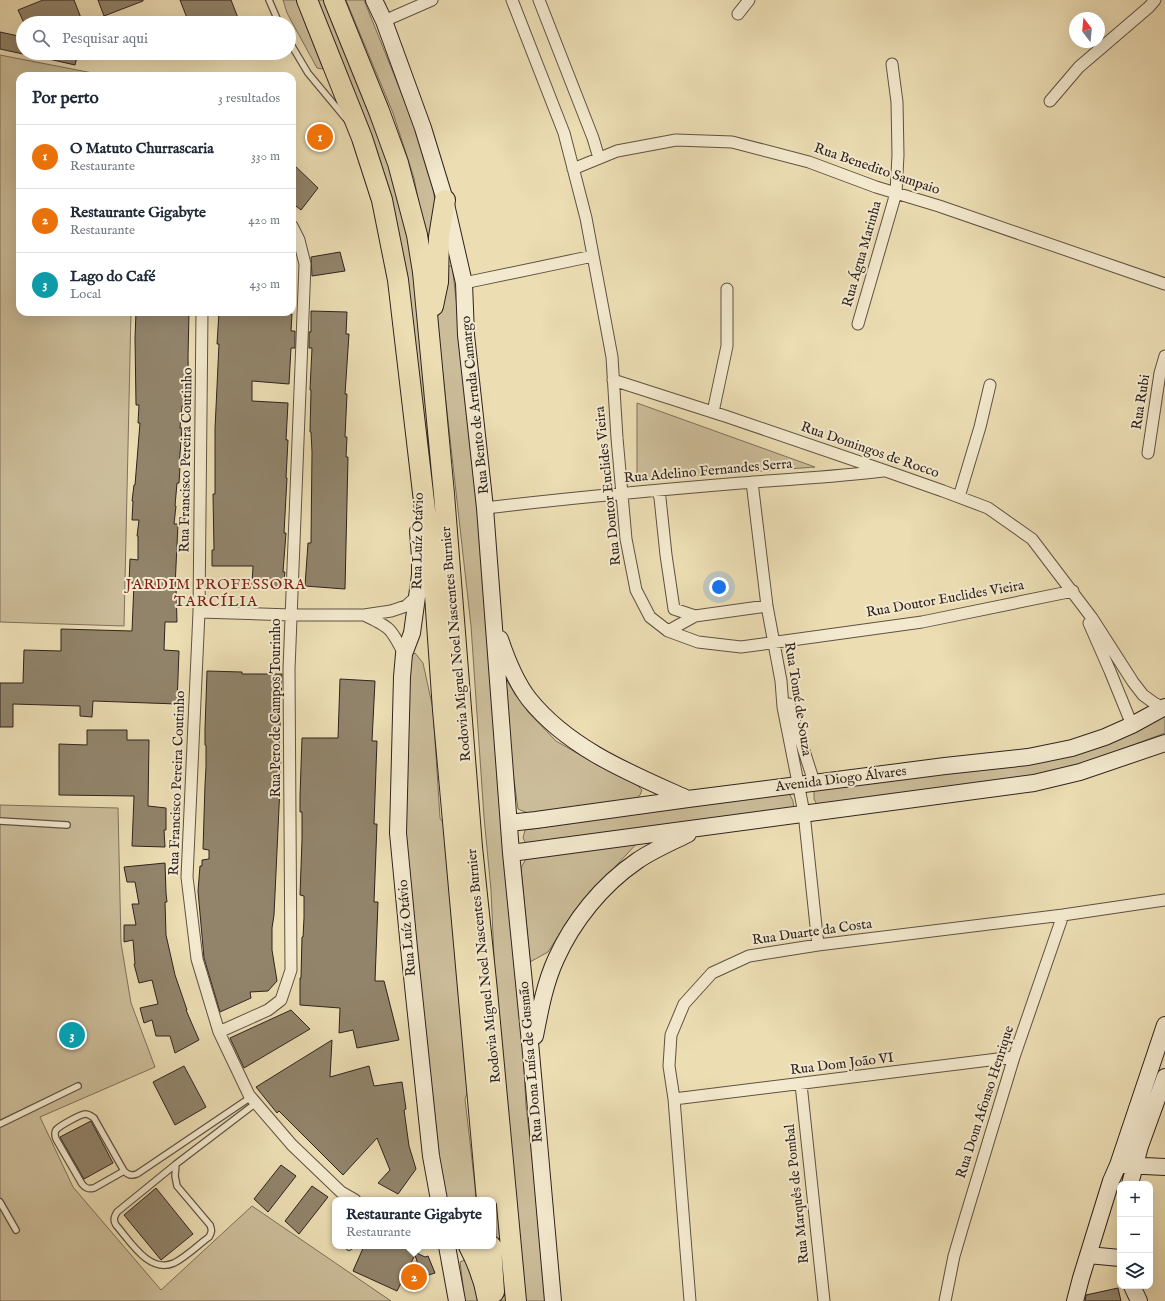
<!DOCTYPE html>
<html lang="pt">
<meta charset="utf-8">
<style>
:root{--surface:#fff;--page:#f6f6f7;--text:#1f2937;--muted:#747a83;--line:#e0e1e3;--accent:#8f2418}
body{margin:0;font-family:"IM FELL English",serif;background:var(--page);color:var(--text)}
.controls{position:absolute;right:12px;bottom:12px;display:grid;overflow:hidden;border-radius:8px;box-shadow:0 4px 16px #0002}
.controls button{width:36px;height:36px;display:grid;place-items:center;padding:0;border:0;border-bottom:1px solid var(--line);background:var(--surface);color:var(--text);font:20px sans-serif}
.compass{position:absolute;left:1069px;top:12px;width:36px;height:36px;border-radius:50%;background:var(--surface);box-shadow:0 4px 16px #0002;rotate:344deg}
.you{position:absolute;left:719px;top:587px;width:14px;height:14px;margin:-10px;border:3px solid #fff;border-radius:50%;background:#1a73e8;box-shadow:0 0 0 6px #1a73e833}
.badge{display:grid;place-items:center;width:26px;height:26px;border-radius:50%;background:var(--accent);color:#fff;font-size:13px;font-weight:700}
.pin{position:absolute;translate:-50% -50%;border:2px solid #fff;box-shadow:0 1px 4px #0006}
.popup{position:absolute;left:332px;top:1197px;width:164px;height:52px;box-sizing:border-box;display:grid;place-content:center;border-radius:8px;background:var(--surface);filter:drop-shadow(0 1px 3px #0005);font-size:13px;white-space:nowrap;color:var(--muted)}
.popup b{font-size:15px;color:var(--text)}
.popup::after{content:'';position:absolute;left:50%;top:100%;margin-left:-8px;border:8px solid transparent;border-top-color:var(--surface)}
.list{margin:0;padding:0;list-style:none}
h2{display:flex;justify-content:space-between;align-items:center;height:52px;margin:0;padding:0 16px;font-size:17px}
h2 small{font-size:13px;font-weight:400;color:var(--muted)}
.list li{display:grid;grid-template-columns:26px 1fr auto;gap:12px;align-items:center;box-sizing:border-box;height:64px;padding:0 16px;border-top:1px solid var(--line)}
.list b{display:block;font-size:15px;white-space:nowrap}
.list p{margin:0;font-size:13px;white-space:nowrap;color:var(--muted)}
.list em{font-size:13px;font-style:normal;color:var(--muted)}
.icon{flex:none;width:22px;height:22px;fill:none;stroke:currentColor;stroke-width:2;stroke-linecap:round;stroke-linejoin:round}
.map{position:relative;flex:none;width:1165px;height:1301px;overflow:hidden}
.search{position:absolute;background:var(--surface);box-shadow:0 4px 16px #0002;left:16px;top:16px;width:280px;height:44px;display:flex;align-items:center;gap:10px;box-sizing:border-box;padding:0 14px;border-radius:22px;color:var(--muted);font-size:15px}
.panel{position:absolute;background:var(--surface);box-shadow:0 4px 16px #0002;left:16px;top:72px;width:280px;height:244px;border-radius:12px}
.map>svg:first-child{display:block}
.green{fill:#ccbd9a;stroke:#7d705c}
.building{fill:#91846b;stroke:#2e231e}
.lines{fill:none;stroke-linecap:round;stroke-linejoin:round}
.lane-casing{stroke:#5e5243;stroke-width:8}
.street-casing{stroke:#5e5243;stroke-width:13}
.secondary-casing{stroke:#2e231e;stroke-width:18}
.highway-casing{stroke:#2e231e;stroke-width:22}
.lane{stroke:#f3e9ce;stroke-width:5.5}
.street{stroke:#f3e9ce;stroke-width:11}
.secondary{stroke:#f3e9ce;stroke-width:16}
.highway{stroke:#ecddb3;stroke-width:20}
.labels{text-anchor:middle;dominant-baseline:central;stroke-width:4;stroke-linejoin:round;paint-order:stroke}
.street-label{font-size:14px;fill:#2e231e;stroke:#f3e9ce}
.neighbourhood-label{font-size:15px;letter-spacing:1px;fill:#7a1f14;stroke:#f3e9ce}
</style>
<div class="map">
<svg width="1165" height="1301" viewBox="0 0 1165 1301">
<rect width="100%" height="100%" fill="#ecddb3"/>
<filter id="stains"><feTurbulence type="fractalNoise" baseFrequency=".005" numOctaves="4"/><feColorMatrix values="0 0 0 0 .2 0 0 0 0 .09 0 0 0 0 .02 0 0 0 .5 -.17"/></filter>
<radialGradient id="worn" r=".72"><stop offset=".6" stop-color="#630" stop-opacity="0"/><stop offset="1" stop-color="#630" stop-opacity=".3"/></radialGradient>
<path class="green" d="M283,0H296L323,69L317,68L287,13Z
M317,0H325C350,62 377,124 397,188C406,220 411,253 417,286L508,1301H500L494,1202L415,356Z
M346,0H364L421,142L433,188L436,208L433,243L425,236L414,178L393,113Z
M0,55L108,76H20V312H131L124,626L0,622Z
M452,265L461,341L486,587L520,990L526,1106L534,1174L545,1301H522L496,1003L491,890L484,817L471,626L437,322L440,293L446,268Z
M637,403L815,467L637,480Z
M415,653L423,663L433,709L440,818L446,827L470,1085L465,1099L475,1186L476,1200H447L435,1142L406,838L408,659Z
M498,653L513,686L528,712L556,741L594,763L633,781L642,790L640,795L633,801L535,816L518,809L507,729Z
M1165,715V733L1096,759L1040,776L818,807L814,799V790L987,768Z
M788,791L793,801L794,810L527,845L523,838L525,830Z
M0,805L118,808L121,943L131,1003L155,1067L40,1117L73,1187L161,1290L252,1206L391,1301H0Z
M640,840L575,910L548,952L530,962L521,868L528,855Z
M472,1257L482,1301H465L460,1262Z"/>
<path class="building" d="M43,0H74L83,23H24L18,10Z
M98,0H143V1L104,16Z
M180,0H231L240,23H189Z
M0,32L23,37V54L0,49Z
M41,53H78L75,65L40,57Z
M292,163L318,188L301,210L292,203Z
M340,252L345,271L312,276L311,257Z
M311,311L347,312L346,334H349L345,394H347L345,437H347L346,457H348L345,589L305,586L308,543H311L312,452L311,432H310L311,390H310L312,348H309V332H311Z
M136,312H189L188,357L189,406H182L180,428H182L179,467H180L179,483H177L175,506H176L174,524H178L175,587H176L177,622H165L164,650L179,651L177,704L93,701L92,717L80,716V706L13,704V727H0V683H23L24,650L61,651V629L132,631L134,583H129L130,559L138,560V536H137L139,520H132L133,501H132L134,485H135L140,423H138L139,405H136L135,338Z
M219,312L292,314L291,331H295V348H291L289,384L252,381V401L288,403L286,440H288L286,478H287L284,533H286L283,572H285L283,588L252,585L253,566H212V550H214L213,494H215V429L219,344H217Z
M207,671L242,672V674H282L279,751H281L280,786L274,915L272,928V950L277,981L268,991L250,992L251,998L220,1012L204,958L198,891L200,866H202V860L209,859V850L203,849L205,785L206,767V745H205V729Z
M340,679L375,681L372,741H377L374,824H377L374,902H378L375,981H384L399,1040L357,1048L353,1030L339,1033L340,1008L300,1005V978H301L302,937H303L304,918V896L300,895L302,840V812H300V796L302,738H338Z
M87,730H127V740H149L148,806L166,808V830H164L165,847L132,846L134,796L59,795V744L87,745Z
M165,863L166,893L167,902H165L166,935L175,975L187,1010H186L199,1040L175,1053L170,1036H156L152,1020L144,1023L140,1008L158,1004L152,980L139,983L134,964H135L133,940L124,942V925H136L132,904H139L135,882H127L124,867Z
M291,1010L310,1029L244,1068L230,1038Z
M332,1040L330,1077L369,1066L374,1086L402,1082L406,1109L404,1110L409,1146L416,1169L398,1194L378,1183L390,1170L377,1138L343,1175L279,1111L277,1113L256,1087Z
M184,1066L206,1107L175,1125L153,1082Z
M91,1121L113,1163L84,1179L60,1137Z
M281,1165L296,1176L268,1212L254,1199Z
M312,1186L328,1197L299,1234L285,1221Z
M156,1188L193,1234L161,1260L124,1215Z
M364,1246H402L425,1257L428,1256L435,1273L422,1277L415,1255L397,1291L353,1271Z
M1118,1288L1121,1301H1085L1086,1295Z"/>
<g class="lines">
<g class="lane-casing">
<path id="lane" d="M269,0L279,23
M289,41L308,73L347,120
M0,821L67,825
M0,1124L78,1086
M176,1164L175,1176L177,1186L210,1225C212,1230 212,1232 209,1237C198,1245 186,1257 174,1263C149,1274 130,1241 116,1225C113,1220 114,1217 117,1212L176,1164L256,1103
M124,1171L94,1118C91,1116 89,1114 85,1114C81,1114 59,1126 56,1130C54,1133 55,1136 56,1139L82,1184C86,1189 89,1189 94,1188L124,1171C128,1175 131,1176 137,1174L251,1097
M0,1202L16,1230
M349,1247L350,1246"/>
</g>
<g class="street-casing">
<path id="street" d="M512,0L564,133L586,218L612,357L617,438L626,539L636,590L650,617L668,631L698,642L741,647L922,622L1073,591
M539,0L593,138L599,158
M738,14L749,0
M384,21L432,0
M1050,101L1079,67L1149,7L1155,0
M573,169L617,151L676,140L732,142L809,162L876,187L939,206L1165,284
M464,283L593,256
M202,312L199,612L187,877L197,959L219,1032L249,1095L292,1145L341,1192L355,1200
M858,324L896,193L898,155L897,102L892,64
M613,380L728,417L886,471L943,491L988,508L1032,539L1092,618L1133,682L1143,695L1154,703L1164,708
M713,412L727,346V289
M1148,453L1160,373L1165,356
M752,482L767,606L781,681L783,707L804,813L818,945
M658,491L660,498L666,555L674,609L695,616L767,606
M959,497L980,427L990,385
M485,508C570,498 656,490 741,483C788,479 836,477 883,471
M199,612L291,615H364L391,611L406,606L417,596
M364,615C390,627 391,628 404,654
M1089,623L1110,671L1132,725
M668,631L695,616
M789,704L814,782
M219,1032L268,1010L281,1000L291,970L289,669L305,264L299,240L292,226
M801,1084L824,1301
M674,1099L1014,1057
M690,1301L674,1099L669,1066L671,1035L684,1004L712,973L749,956L818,945L1063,915L1165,900
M945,1301L954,1256L964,1222L1014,1057L1063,915"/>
</g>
<g class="secondary-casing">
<path id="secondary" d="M374,0L384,21L423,128L445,200L464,283L466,335L485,508L511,853L531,1053L553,1301
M418,531L420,557V575L412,633L404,654L402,677L398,833L409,948L431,1156L439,1200
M500,639C507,660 515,681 529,699C569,749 632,774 688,799
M509,823L536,820L688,799L945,766L1028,757L1072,748L1105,737L1132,725L1165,707
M511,853L1034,783L1080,772L1165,743
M535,1036C540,1010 545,983 556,959C573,921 602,885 637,861C651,851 672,842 688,834
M1124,1165L1165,1167
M1130,1184L1140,1146L1165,1077
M447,1246L457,1301
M1088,1255L1120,1258
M1132,1286L1139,1301
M1075,1301L1081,1278L1111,1181L1118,1165L1165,1025"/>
</g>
<g class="highway-casing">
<path id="highway" d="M307,0L362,138L382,200L398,280L435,595L443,710L487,1200
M334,0L379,111L398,163L417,235L423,272L444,494L472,847L487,991L516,1301
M433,306L438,282L439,237L445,200
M469,1246C478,1263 485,1282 488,1301
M491,1246L494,1292"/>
</g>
<use href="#lane" class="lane"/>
<use href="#street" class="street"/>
<use href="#secondary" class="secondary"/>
<use href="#highway" class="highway"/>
</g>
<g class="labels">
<g class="street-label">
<text transform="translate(877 169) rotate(19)">Rua Benedito Sampaio</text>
<text transform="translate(862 254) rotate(-74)">Rua Água Marinha</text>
<text transform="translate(1141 402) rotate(-81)">Rua Rubi</text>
<text transform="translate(475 405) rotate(-96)">Rua Bento de Arruda Camargo</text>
<text transform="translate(870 450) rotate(19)">Rua Domingos de Rocco</text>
<text transform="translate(186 460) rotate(-89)">Rua Francisco Pereira Coutinho</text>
<text transform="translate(708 471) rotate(-5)">Rua Adelino Fernandes Serra</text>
<text transform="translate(608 486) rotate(-96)">Rua Doutor Euclides Vieira</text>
<text transform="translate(418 541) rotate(-89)">Rua Luíz Otávio</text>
<text transform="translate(945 599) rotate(-10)">Rua Doutor Euclides Vieira</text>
<text transform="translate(456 644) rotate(-95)">Rodovia Miguel Noel Nascentes Burnier</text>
<text transform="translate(798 699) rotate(81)">Rua Tomé de Souza</text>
<text transform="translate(276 708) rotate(-90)">Rua Pero de Campos Tourinho</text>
<text transform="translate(841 779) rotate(-7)">Avenida Diogo Álvares</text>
<text transform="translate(177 783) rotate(-88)">Rua Francisco Pereira Coutinho</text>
<text transform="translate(407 928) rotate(-95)">Rua Luíz Otávio</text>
<text transform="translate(812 932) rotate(-8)">Rua Duarte da Costa</text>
<text transform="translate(484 966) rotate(-96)">Rodovia Miguel Noel Nascentes Burnier</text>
<text transform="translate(531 1062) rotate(-95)">Rua Dona Luísa de Gusmão</text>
<text transform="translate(842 1064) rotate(-7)">Rua Dom João VI</text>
<text transform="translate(985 1102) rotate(-72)">Rua Dom Afonso Henrique</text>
<text transform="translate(797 1194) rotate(-96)">Rua Marquês de Pombal</text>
</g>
<g class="neighbourhood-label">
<text x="216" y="584">JARDIM PROFESSORA<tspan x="216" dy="17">TARCÍLIA</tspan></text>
</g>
</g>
<rect width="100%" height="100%" filter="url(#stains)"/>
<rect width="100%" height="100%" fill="url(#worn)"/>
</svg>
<div class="controls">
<button>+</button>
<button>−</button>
<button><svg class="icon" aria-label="layers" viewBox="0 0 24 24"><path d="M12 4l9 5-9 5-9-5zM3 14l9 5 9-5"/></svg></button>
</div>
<svg class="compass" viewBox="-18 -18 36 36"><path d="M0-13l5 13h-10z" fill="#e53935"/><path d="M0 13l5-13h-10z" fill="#747a83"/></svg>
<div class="you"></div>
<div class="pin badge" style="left:320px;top:137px;background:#e8710a">1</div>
<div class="pin badge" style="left:414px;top:1277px;background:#e8710a">2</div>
<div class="popup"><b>Restaurante Gigabyte</b>Restaurante</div>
<div class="pin badge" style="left:72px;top:1035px;background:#0f9aa8">3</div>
<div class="search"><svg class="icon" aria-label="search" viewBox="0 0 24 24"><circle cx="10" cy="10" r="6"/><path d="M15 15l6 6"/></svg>Pesquisar aqui</div>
<section class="panel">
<h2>Por perto<small>3 resultados</small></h2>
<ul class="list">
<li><span class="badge" style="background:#e8710a">1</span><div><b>O Matuto Churrascaria</b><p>Restaurante</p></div><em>330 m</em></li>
<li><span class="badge" style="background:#e8710a">2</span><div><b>Restaurante Gigabyte</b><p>Restaurante</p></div><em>420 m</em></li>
<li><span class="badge" style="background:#0f9aa8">3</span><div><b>Lago do Café</b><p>Local</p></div><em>430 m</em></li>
</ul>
</section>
</div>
